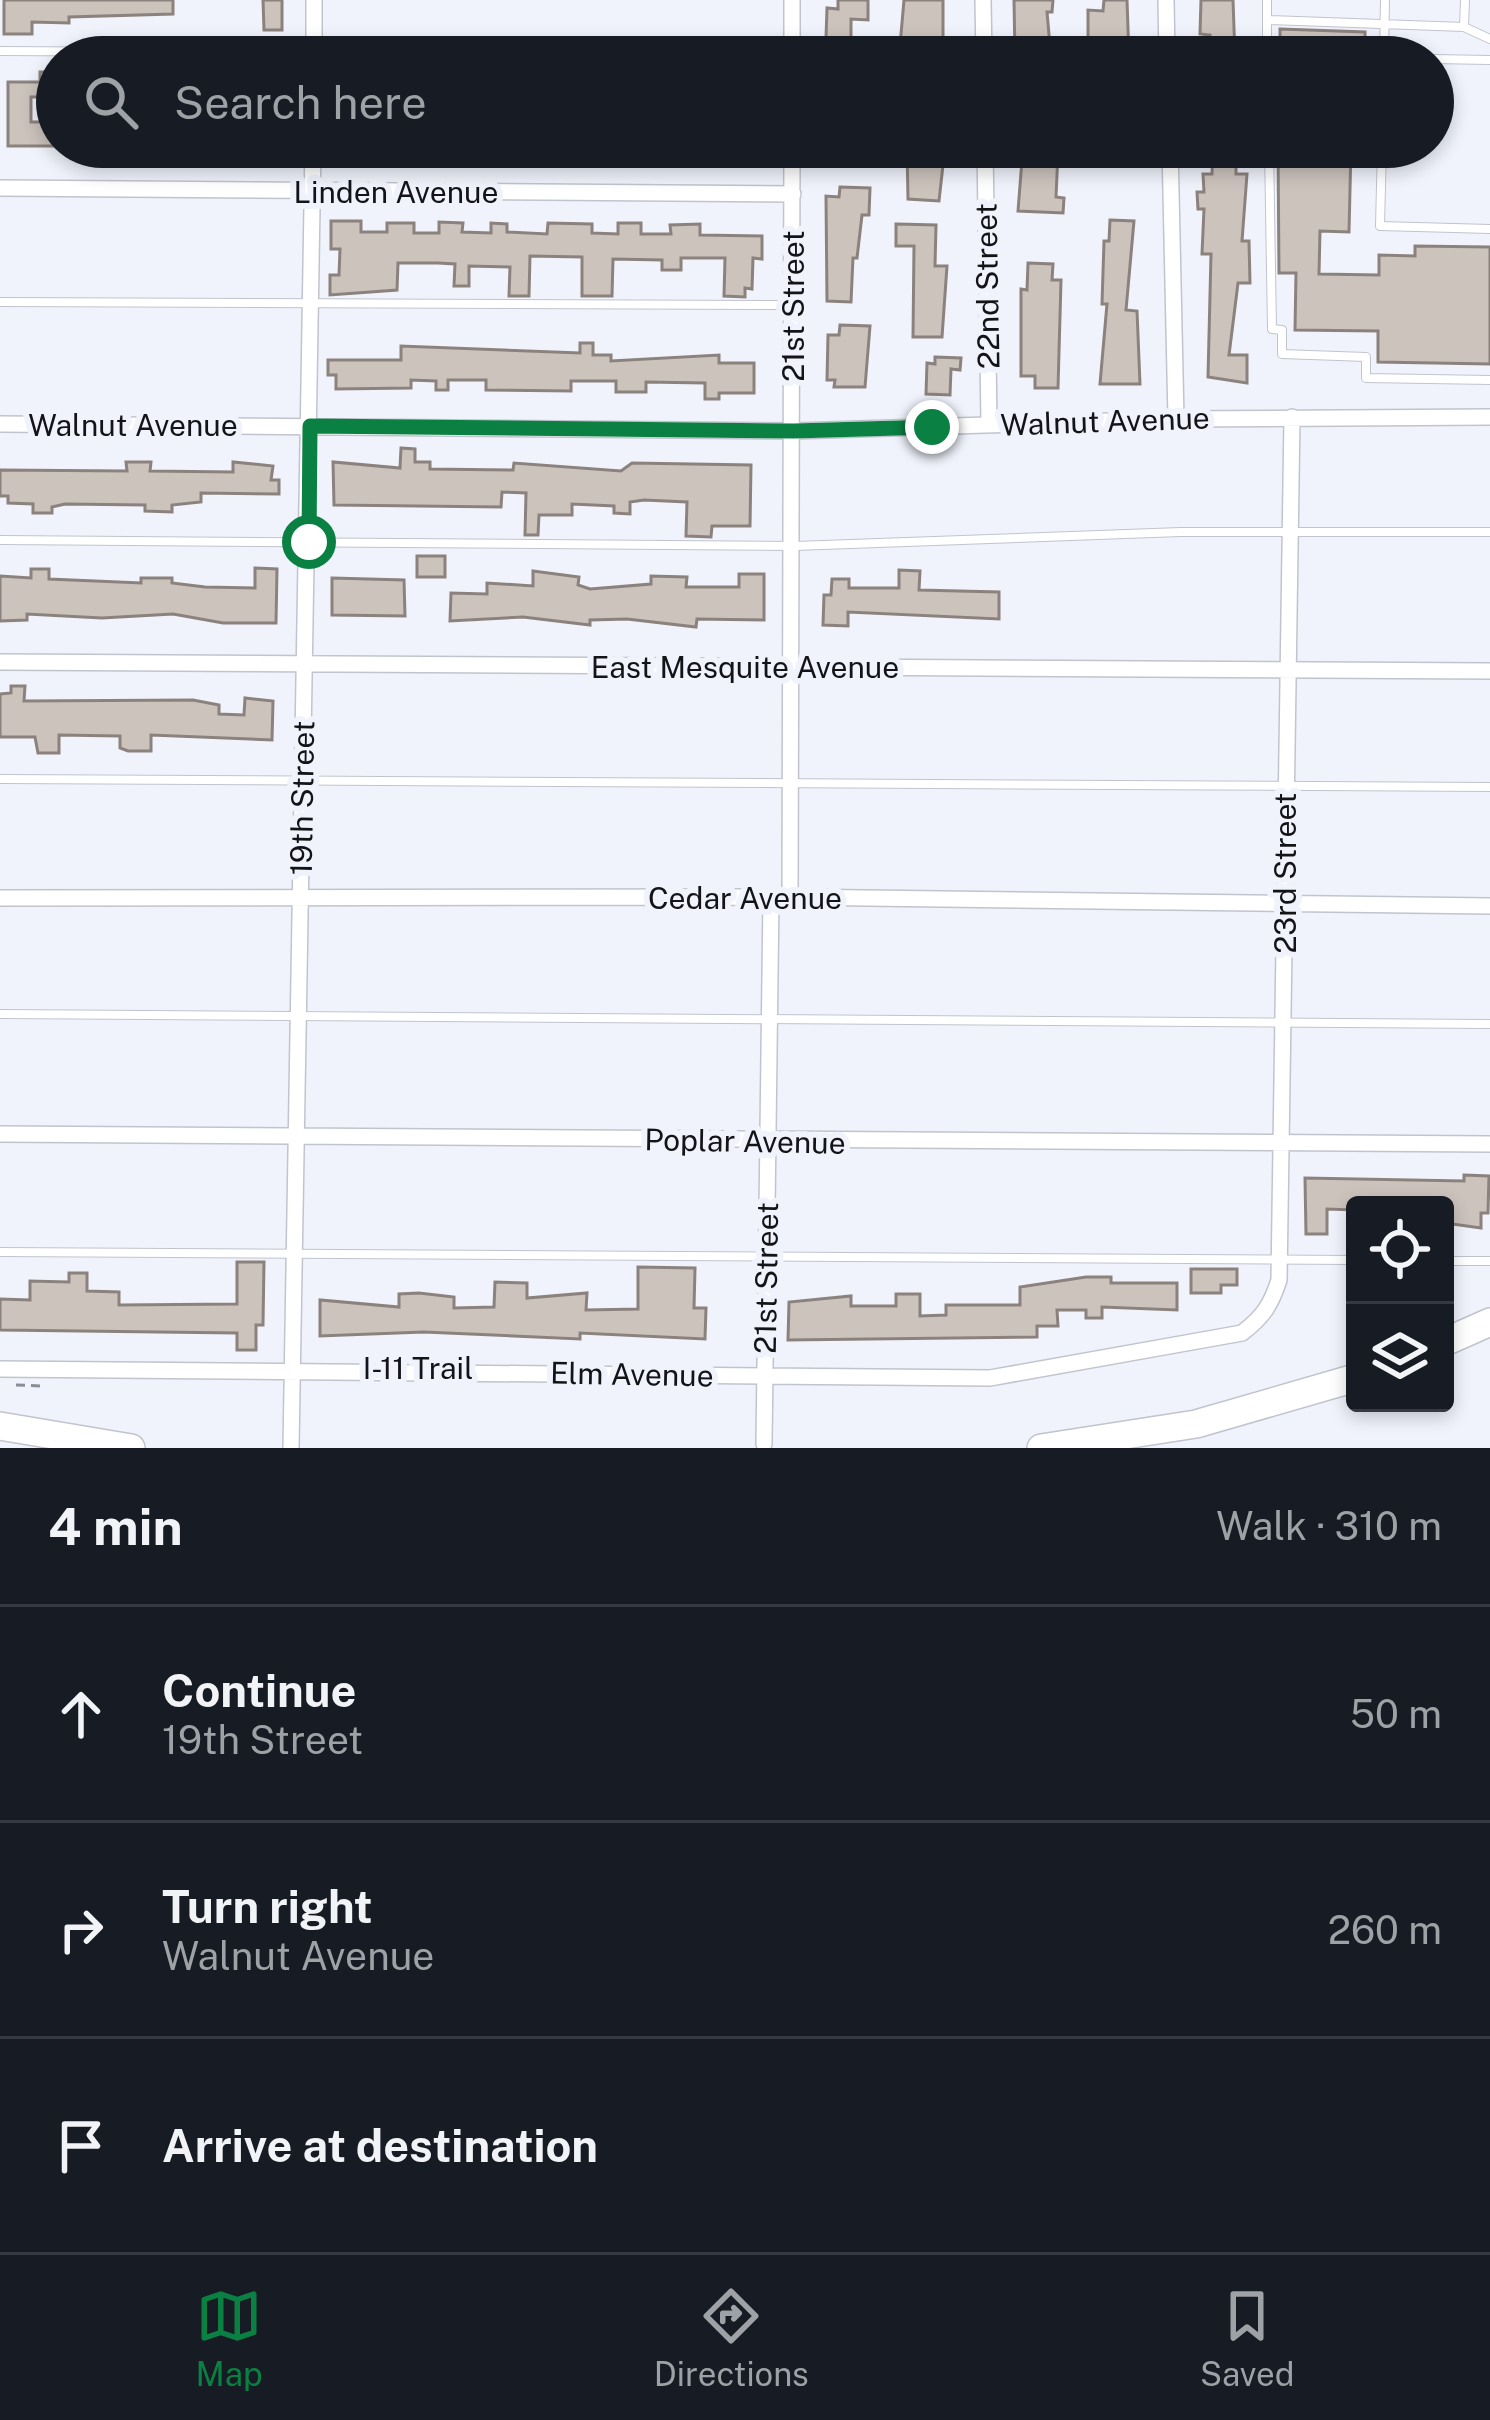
<!DOCTYPE html>
<meta charset="utf-8">
<style>
:root{--surface:#171b24;--page:#242831;--text:#f1f3f6;--muted:#9ea1a6;--line:#363941;--accent:#0b8043}
body{margin:0;font-family:"Public Sans",sans-serif;background:var(--page);color:var(--text)}
.controls{position:absolute;right:36px;bottom:36px;display:grid;overflow:hidden;border-radius:12px;box-shadow:0 6px 18px #0003}
.controls button{width:108px;height:108px;display:grid;place-items:center;padding:0;border:0;border-bottom:3px solid var(--line);background:var(--surface);color:var(--text);font:60px sans-serif}
.stop{position:absolute;width:36px;height:36px;margin:-27px;border:9px solid #0b8043;border-radius:50%;background:#fff}
.stop.end{background:#0b8043;border-color:#fff;box-shadow:0 3px 12px #0008}
.list{margin:0;padding:0;list-style:none}
h2{display:flex;justify-content:space-between;align-items:center;height:156px;margin:0;padding:0 48px;font-size:51px}
h2 small{font-size:39px;font-weight:400;color:var(--muted)}
.list li{display:grid;grid-template-columns:78px 1fr auto;gap:36px;align-items:center;box-sizing:border-box;height:216px;padding:0 48px;border-top:3px solid var(--line)}
.list b{display:block;font-size:45px;white-space:nowrap}
.list p{margin:0;font-size:39px;white-space:nowrap;color:var(--muted)}
.list em{font-size:39px;font-style:normal;color:var(--muted)}
.icon{flex:none;width:66px;height:66px;fill:none;stroke:currentColor;stroke-width:2;stroke-linecap:round;stroke-linejoin:round}
.map{position:relative;flex:none;width:1490px;height:1448px;overflow:hidden}
.search{position:absolute;background:var(--surface);box-shadow:0 6px 18px #0003;left:36px;right:36px;top:36px;height:132px;display:flex;align-items:center;gap:30px;box-sizing:border-box;padding:0 42px;border-radius:66px;color:var(--muted);font-size:45px}
.sheet{height:804px;background:var(--surface)}
nav{display:flex;justify-content:space-around;align-items:center;box-sizing:border-box;height:168px;border-top:3px solid var(--line);background:var(--surface);font-size:33px;color:var(--muted)}
nav a{display:grid;justify-items:center;gap:6px}
nav .on{color:var(--accent)}
.map>svg:first-child{display:block}
.building{fill:#ccc3bd;stroke:#8b827d;stroke-width:3}
.lines{fill:none;stroke-linecap:round;stroke-linejoin:round}
.lane-casing{stroke:#c1c4cd;stroke-width:10}
.street-casing{stroke:#c1c4cd;stroke-width:18}
.highway-casing{stroke:#c1c4cd;stroke-width:30}
.path{stroke:#8b8d94;stroke-width:3;stroke-dasharray:9 6;stroke-linecap:butt}
.lane{stroke:#fff;stroke-width:8}
.street{stroke:#fff;stroke-width:15}
.highway{stroke:#fff;stroke-width:27}
.route{stroke:#0b8043;stroke-width:15}
.labels{text-anchor:middle;dominant-baseline:central;stroke-width:12;stroke-linejoin:round;paint-order:stroke}
.street-label{font-size:30px;fill:#131417;stroke:#f0f3fc}
</style>
<div class="map">
<svg width="1490" height="1448" viewBox="0 0 1490 1448">
<rect width="100%" height="100%" fill="#f0f3fc"/>
<path class="building" d="M4,0H173V14L69,17V23L32,22V34H4Z
M263,0H282V30H264Z
M838,0H868V20L851,19V57L810,52V38H826L827,8L838,9Z
M904,0H943V50H932V57H899Z
M1014,0H1053L1052,12H1047L1051,57H1015Z
M1104,0H1127L1129,57H1088V10L1103,11Z
M1201,0H1233L1235,57H1210V35L1200,34Z
M1280,29L1365,32V57H1280Z
M40,72H57V97H31V122H57V146H8V82H40Z
M830,147H870V164H830Z
M907,147H945L939,201L908,199Z
M1023,147L1058,152L1056,197L1064,198L1063,213L1018,211Z
M1098,147H1129L1130,161L1098,166Z
M1213,147H1236V174H1247L1242,241H1249L1250,283H1238L1229,355H1247V383L1208,377L1211,254H1202L1204,209H1198L1197,192H1204L1203,174H1212Z
M1278,147H1351L1349,232L1320,231L1319,274L1379,275V255L1415,256V246L1490,247V364L1378,362V331L1295,330L1296,273H1279Z
M840,187L870,188L869,215H862L857,258H853L851,302L827,301L826,196L839,197Z
M1110,220L1134,221L1126,310L1137,311L1140,384H1100L1107,304H1102L1104,241H1109Z
M331,221H361V232H387V223H414V233H439V222L463,223L462,232L491,233V223L507,224V232L547,234L548,223L592,224V233L618,234V223H641V234H671L670,225L700,224V235L762,236V259L753,258L752,289L745,288V297L724,296L725,258H681V270H662V260L613,259L612,296H582V257L530,256L529,296H509L510,267L469,266V286H454L455,264L438,263H398L397,290L330,295V275H339L340,249H331Z
M896,224L936,225L935,266H947L942,337H913L914,246H896Z
M1028,263L1053,264L1052,280H1061L1058,388H1035V376H1021V289L1027,290Z
M840,325L870,326L865,387H834L835,380H827L828,335H839Z
M580,343H593V355H611V361L719,355V363H754V393H719V399H705V383L646,382V392H616V381H571V391L486,390V380H448V390H436V381L411,380V388L336,389V375H328V360H401V346L580,353Z
M935,357L961,358L960,370L951,369L950,395L926,394L927,363L935,364Z
M401,448L415,449V462H430V469L513,470L514,463L621,471L632,463L751,465L750,526H712L711,537L686,536L687,502L644,500L630,502V514L614,513V506L572,504V515H539L538,535H525L526,493L502,492L501,507L334,505L333,462L400,468Z
M126,462H151L150,471L233,472V462L273,466L271,480H279V494L201,493V502L172,505V512L145,511V505L65,504L52,507V513H33V504L8,503V496H0V470L127,471Z
M417,556H445V577H417Z
M255,568L277,569L276,623H223L173,614L102,618L27,614V620L0,621V576L31,578V569H49V579L141,583V578H172V583L205,587L255,588Z
M899,570L920,571L919,590L999,592V619L848,612V626L823,625L824,595H831L832,579H849V588H899Z
M533,571L579,577L578,585L590,589L651,584V576L687,577L686,587H739V574H764V620L697,619L696,627L627,619L590,620V625L523,617L450,621L451,593L487,594V583L533,586Z
M332,578L404,580L405,616L332,615Z
M11,686H25L24,701L193,700L219,705V714L244,715L245,698L273,701L272,740L151,735V751H128L120,748V736L59,735V753H38L35,737H0V694L11,693Z
M1464,1175L1489,1176L1488,1213H1481V1228L1445,1223V1205H1355V1210L1327,1209V1234H1306L1305,1178L1464,1181Z
M237,1262H264L263,1325H256V1350H237V1333L0,1330V1299L30,1300V1281L69,1282V1273H87V1291L119,1292V1305L237,1304Z
M638,1267L695,1268L694,1308H706L705,1339L580,1333V1339L424,1332L320,1336V1300L399,1307V1294L419,1293L454,1297V1308L494,1307L495,1282L527,1283V1298L587,1293L586,1310L638,1309Z
M1191,1269H1237V1285H1221V1293H1191Z
M1086,1277H1111V1283H1177V1310L1102,1307V1318H1086V1310H1057L1058,1326H1037V1337L788,1340L789,1302L851,1296V1306H896V1294H920V1316L946,1315V1305H1020V1287Z"/>
<g class="lines">
<g class="lane-casing">
<path id="lane" d="M1267,0V57
M1267,20L1464,27L1490,39
M1464,27L1465,0
M0,51L790,56
M1384,57L1385,0
M1433,59L1490,60
M1269,147L1272,329L1282,330V354L1366,357V378L1490,380
M1382,147L1380,226L1490,229
M792,162H822V147
M0,302L790,305
M0,540L795,546L1181,532H1490
M0,779L1490,787
M0,1014L1490,1024
M0,1252L1355,1260
M1445,1261H1490"/>
</g>
<g class="street-casing">
<path id="street" d="M792,0V57
M983,0L984,57
M1166,0L1167,57
M314,57V0
M985,147L989,424
M1170,147L1176,419
M0,188L793,194
M0,424L794,431L1176,419L1490,417
M0,662L1490,671
M790,897L792,147
M0,898L790,897L1490,906
M0,1134L1490,1144
M0,1369L990,1378L1242,1333C1263,1317 1271,1305 1279,1280L1292,417
M764,1444L771,897
M291,1448L313,147"/>
</g>
<g class="highway-casing">
<path id="highway" d="M1445,1342L1490,1322
M0,1426L131,1448
M1041,1448L1196,1424L1355,1378"/>
</g>
<path class="path" d="M16,1385L42,1386"/>
<use href="#lane" class="lane"/>
<use href="#street" class="street"/>
<use href="#highway" class="highway"/>
</g>
<g class="lines">
<path class="route" d="M309,542L310,426L794,431L932,427"/>
</g>
<g class="labels">
<g class="street-label">
<text x="396" y="192">Linden Avenue</text>
<text transform="translate(987 286) rotate(-91)">22nd Street</text>
<text transform="translate(793 306) rotate(-90)">21st Street</text>
<text transform="translate(1105 421) rotate(-2)">Walnut Avenue</text>
<text x="133" y="425">Walnut Avenue</text>
<text x="745" y="667">East Mesquite Avenue</text>
<text transform="translate(302 798) rotate(-89)">19th Street</text>
<text transform="translate(1285 873) rotate(-90)">23rd Street</text>
<text x="745" y="898">Cedar Avenue</text>
<text transform="translate(745 1141) rotate(1)">Poplar Avenue</text>
<text transform="translate(766 1278) rotate(-89)">21st Street</text>
<text x="418" y="1368">I-11 Trail</text>
<text transform="translate(632 1374) rotate(1)">Elm Avenue</text>
</g>
</g>
</svg>
<div class="controls">
<button><svg class="icon" aria-label="locate" viewBox="0 0 24 24"><circle cx="12" cy="12" r="6"/><path d="M12 2v4M12 18v4M2 12h4M18 12h4"/></svg></button>
<button><svg class="icon" aria-label="layers" viewBox="0 0 24 24"><path d="M12 4l9 5-9 5-9-5zM3 14l9 5 9-5"/></svg></button>
</div>
<div class="stop" style="left:309px;top:542px"></div>
<div class="stop end" style="left:932px;top:427px"></div>
<div class="search"><svg class="icon" aria-label="search" viewBox="0 0 24 24"><circle cx="10" cy="10" r="6"/><path d="M15 15l6 6"/></svg>Search here</div>
</div>
<section class="sheet">
<h2>4 min<small>Walk · 310 m</small></h2>
<ul class="list">
<li><svg class="icon" aria-label="ahead" viewBox="0 0 24 24"><path d="M12 20V5M6 11l6-6 6 6"/></svg><div><b>Continue</b><p>19th Street</p></div><em>50 m</em></li>
<li><svg class="icon" aria-label="right" viewBox="0 0 24 24"><path d="M7 20v-9h11M14 6l5 5-5 5"/></svg><div><b>Turn right</b><p>Walnut Avenue</p></div><em>260 m</em></li>
<li><svg class="icon" aria-label="arrive" viewBox="0 0 24 24"><path d="M6 21V4h12l-3 4 3 4H6"/></svg><div><b>Arrive at destination</b></div></li>
</ul>
</section>
<nav>
<a class="on"><svg class="icon" aria-label="map" viewBox="0 0 24 24"><path d="M3 6l6-2 6 2 6-2v14l-6 2-6-2-6 2zM9 4v14M15 6v14"/></svg>Map</a>
<a><svg class="icon" aria-label="directions" viewBox="0 0 24 24"><path d="M12 3l9 9-9 9-9-9zM9 14v-3h6M13 9l2 2-2 2"/></svg>Directions</a>
<a><svg class="icon" aria-label="saved" viewBox="0 0 24 24"><path d="M7 4h10v16l-5-4-5 4z"/></svg>Saved</a>
</nav>
